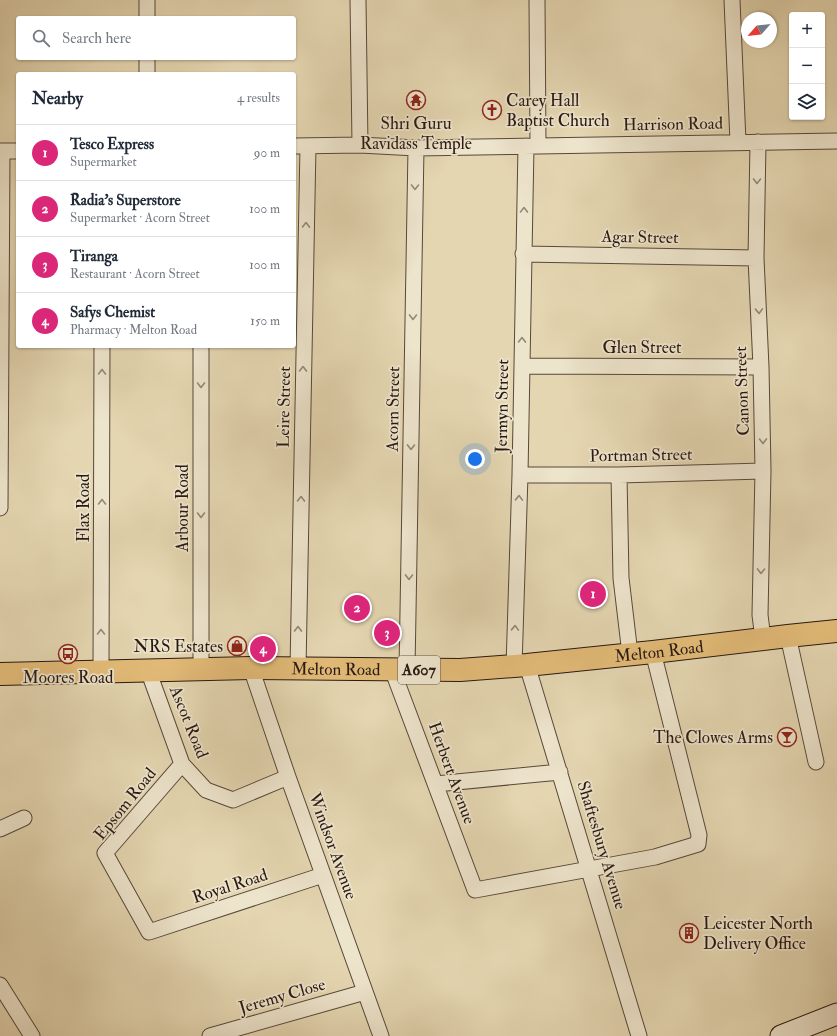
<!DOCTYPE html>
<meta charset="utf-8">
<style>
:root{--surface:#fff;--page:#f6f6f7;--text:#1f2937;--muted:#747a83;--line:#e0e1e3;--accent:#db2777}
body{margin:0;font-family:"IM FELL Double Pica",serif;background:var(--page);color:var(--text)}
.controls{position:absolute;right:12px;top:12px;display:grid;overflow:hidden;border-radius:4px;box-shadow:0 1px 3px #0004}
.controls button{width:36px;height:36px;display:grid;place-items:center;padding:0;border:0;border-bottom:1px solid var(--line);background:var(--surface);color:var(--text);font:20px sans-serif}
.compass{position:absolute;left:741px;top:12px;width:36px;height:36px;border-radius:50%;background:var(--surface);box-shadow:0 1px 3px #0004;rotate:243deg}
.you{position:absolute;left:475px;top:459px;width:14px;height:14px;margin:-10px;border:3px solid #fff;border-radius:50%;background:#1a73e8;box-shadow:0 0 0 6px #1a73e833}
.badge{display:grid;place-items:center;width:26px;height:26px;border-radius:50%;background:var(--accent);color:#fff;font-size:13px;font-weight:700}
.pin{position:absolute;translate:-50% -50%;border:2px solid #fff;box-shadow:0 1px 4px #0006}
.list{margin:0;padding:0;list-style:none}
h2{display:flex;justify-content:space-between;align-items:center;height:52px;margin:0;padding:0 16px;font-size:17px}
h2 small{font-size:13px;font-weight:400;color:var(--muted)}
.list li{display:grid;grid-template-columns:26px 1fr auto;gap:12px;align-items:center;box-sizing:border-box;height:56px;padding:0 16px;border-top:1px solid var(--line)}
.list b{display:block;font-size:15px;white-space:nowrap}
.list p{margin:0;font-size:13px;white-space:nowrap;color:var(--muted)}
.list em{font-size:13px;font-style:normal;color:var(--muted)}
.icon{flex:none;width:22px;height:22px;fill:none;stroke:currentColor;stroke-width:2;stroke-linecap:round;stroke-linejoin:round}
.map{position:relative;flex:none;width:837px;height:1036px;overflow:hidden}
.search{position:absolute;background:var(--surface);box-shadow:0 1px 3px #0004;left:16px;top:16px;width:280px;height:44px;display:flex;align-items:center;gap:10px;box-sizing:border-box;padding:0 14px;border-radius:4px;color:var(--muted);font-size:15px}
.panel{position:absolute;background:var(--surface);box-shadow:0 1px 3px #0004;left:16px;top:72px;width:280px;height:276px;border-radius:4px}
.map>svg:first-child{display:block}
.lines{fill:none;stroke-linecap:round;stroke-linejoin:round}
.street-casing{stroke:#57483a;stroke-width:17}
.secondary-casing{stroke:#281812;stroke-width:23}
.primary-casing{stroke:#281812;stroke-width:24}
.street{stroke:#ede4cc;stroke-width:15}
.secondary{stroke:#ede4cc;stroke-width:21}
.primary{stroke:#e2bb78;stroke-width:22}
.oneway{stroke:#948878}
.labels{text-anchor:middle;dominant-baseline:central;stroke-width:3.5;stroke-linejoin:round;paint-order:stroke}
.shield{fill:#ede4cc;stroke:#63554a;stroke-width:1}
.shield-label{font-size:16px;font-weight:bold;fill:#281812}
.poi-label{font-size:17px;fill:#281812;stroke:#ede4cc;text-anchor:start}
.street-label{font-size:17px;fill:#281812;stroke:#ede4cc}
</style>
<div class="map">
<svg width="837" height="1036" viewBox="0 0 837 1036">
<rect width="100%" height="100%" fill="#e4d6b1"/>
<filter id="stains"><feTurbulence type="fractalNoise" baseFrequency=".005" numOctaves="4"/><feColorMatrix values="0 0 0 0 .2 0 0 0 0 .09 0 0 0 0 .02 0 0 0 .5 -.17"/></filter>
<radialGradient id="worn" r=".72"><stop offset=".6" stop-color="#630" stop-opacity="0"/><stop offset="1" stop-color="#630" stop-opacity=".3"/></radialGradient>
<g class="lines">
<g class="street-casing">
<path id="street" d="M358,0L360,145
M537,0L538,146
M732,0L738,142
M147,18V0
M147,74V58
M758,142L756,258L761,367L763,471L760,615L763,639
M294,146L360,145L416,148L837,141
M0,151H18
M523,254L756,258
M522,366L761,367
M520,475H619L763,471
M619,475L621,578L630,654
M0,508L2,151
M788,636L816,762
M527,665L639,1036
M514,667L520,475L526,146
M251,668L288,777L381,1036
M298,668L308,146
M201,669V346
M392,669L475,890L655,857L698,844L699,835L653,652
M148,670L182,764L206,790L233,800L288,777
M407,670L416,148
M101,671L102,346
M182,764L105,853L149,932L323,875
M436,784L560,772
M0,829L24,818
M0,985L32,1036
M210,1036L365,992"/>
</g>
<g class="secondary-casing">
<path id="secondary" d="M781,1036L837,1014"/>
</g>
<g class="primary-casing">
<g id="primary">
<path id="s1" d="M0,674L251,668L460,670L527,665L653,652L788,636L837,631"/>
</g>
</g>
<use href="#street" class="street"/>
<use href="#secondary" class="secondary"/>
<use href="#primary" class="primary"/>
</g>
<defs><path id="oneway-chevron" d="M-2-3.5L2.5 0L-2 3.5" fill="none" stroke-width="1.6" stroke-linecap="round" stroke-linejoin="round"/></defs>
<g class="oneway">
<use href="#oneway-chevron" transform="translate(757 181) rotate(91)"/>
<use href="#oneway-chevron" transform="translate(415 187) rotate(91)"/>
<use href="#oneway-chevron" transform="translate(524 210) rotate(-89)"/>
<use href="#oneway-chevron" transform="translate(306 225) rotate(-89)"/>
<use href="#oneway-chevron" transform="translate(759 311) rotate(88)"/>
<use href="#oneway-chevron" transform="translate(413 317) rotate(91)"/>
<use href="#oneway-chevron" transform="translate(522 340) rotate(-89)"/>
<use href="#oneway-chevron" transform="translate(303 369) rotate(-89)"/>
<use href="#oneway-chevron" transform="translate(102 372) rotate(-90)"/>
<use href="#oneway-chevron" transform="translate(201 385) rotate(90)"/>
<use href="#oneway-chevron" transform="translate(763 441) rotate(89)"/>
<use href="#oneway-chevron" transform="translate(411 447) rotate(91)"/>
<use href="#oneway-chevron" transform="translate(519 498) rotate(-88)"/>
<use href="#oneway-chevron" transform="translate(301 499) rotate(-89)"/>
<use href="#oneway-chevron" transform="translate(102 502) rotate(-90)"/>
<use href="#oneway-chevron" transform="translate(201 515) rotate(90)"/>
<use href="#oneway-chevron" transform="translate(761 571) rotate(91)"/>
<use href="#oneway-chevron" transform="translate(409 577) rotate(91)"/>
<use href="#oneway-chevron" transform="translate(515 628) rotate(-88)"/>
<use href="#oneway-chevron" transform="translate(298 629) rotate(-89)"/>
<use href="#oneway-chevron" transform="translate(101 632) rotate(-90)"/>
</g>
<defs>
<g id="temple-ring" transform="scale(1)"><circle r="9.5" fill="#ede4cc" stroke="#8f2418" stroke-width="1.5"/><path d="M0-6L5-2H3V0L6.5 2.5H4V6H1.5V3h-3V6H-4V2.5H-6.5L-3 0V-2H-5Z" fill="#8f2418"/></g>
<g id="church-ring" transform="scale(1)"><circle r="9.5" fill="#ede4cc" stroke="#8f2418" stroke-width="1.5"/><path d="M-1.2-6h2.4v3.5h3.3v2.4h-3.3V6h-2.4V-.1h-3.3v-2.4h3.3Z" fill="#8f2418"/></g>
<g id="shop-ring" transform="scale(1)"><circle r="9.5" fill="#ede4cc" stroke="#8f2418" stroke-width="1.5"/><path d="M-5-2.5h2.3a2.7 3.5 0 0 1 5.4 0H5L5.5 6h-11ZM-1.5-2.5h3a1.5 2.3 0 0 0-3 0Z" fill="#8f2418"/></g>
<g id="bus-ring" transform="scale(1)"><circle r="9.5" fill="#ede4cc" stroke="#8f2418" stroke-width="1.5"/><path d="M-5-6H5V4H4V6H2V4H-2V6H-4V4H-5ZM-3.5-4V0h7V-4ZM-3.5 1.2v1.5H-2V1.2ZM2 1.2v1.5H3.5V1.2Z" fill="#8f2418"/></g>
<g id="bar-ring" transform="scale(1)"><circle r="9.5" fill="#ede4cc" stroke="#8f2418" stroke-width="1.5"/><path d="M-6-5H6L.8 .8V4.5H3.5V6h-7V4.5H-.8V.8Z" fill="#8f2418"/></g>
<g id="building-ring" transform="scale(1)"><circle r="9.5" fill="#ede4cc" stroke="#8f2418" stroke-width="1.5"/><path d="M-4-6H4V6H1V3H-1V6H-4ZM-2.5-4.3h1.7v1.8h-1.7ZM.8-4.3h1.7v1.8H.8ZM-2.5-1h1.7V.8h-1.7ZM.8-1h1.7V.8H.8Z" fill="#8f2418"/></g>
</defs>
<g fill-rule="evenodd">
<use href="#temple-ring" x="416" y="100"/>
<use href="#church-ring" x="492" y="110"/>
<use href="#shop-ring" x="237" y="646"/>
<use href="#bus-ring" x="68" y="654"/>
<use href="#bar-ring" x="787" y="737"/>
<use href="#building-ring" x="689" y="933"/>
</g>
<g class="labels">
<rect class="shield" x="398" y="656" width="42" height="28" rx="3"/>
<g class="shield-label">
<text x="419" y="670">A607</text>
</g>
<g class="poi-label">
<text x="506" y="100">Carey Hall<tspan x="506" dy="20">Baptist Church</tspan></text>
<text x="416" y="123" text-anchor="middle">Shri Guru<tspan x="416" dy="20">Ravidass Temple</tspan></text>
<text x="223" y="646" text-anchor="end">NRS Estates</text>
<text x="68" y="677" text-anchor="middle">Moores Road</text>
<text x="773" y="737" text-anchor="end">The Clowes Arms</text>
<text x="703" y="923">Leicester North<tspan x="703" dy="20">Delivery Office</tspan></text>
</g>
<g class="street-label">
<text transform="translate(673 124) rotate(-1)">Harrison Road</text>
<text transform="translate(640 237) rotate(1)">Agar Street</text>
<text x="642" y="347">Glen Street</text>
<text transform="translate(742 391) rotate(-92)">Canon Street</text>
<text transform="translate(502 406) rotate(-89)">Jermyn Street</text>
<text transform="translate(284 407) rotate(-89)">Leire Street</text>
<text transform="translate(393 409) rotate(-89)">Acorn Street</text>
<text transform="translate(641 455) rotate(-1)">Portman Street</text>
<text transform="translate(83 508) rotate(-90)">Flax Road</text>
<text transform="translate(182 508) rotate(-90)">Arbour Road</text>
<text stroke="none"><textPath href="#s1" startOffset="660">Melton Road</textPath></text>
<text stroke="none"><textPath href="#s1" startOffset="336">Melton Road</textPath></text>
<text transform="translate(189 722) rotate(68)">Ascot Road</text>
<text transform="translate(452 773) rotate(70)">Herbert Avenue</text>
<text transform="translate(125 804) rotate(-51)">Epsom Road</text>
<text transform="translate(602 845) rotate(73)">Shaftesbury Avenue</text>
<text transform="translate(333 846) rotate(70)">Windsor Avenue</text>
<text transform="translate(230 886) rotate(-18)">Royal Road</text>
<text transform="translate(282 996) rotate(-16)">Jeremy Close</text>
</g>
</g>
<rect width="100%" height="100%" filter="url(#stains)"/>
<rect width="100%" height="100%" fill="url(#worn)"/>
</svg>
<div class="controls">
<button>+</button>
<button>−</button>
<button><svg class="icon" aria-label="layers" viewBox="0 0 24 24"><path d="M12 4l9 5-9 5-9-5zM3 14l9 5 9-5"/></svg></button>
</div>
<svg class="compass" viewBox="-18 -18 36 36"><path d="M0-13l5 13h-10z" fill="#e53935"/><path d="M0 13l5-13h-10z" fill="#747a83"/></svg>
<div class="you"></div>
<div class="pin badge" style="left:593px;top:594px">1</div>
<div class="pin badge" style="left:357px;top:608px">2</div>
<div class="pin badge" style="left:387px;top:633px">3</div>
<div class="pin badge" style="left:263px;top:649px">4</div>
<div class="search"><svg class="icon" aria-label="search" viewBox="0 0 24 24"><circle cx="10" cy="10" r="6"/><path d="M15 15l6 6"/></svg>Search here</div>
<section class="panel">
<h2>Nearby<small>4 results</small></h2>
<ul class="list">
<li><span class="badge">1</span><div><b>Tesco Express</b><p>Supermarket</p></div><em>90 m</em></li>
<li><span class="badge">2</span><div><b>Radia's Superstore</b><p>Supermarket · Acorn Street</p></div><em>100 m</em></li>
<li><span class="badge">3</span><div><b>Tiranga</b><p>Restaurant · Acorn Street</p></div><em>100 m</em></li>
<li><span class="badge">4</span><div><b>Safys Chemist</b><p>Pharmacy · Melton Road</p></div><em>150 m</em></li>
</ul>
</section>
</div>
